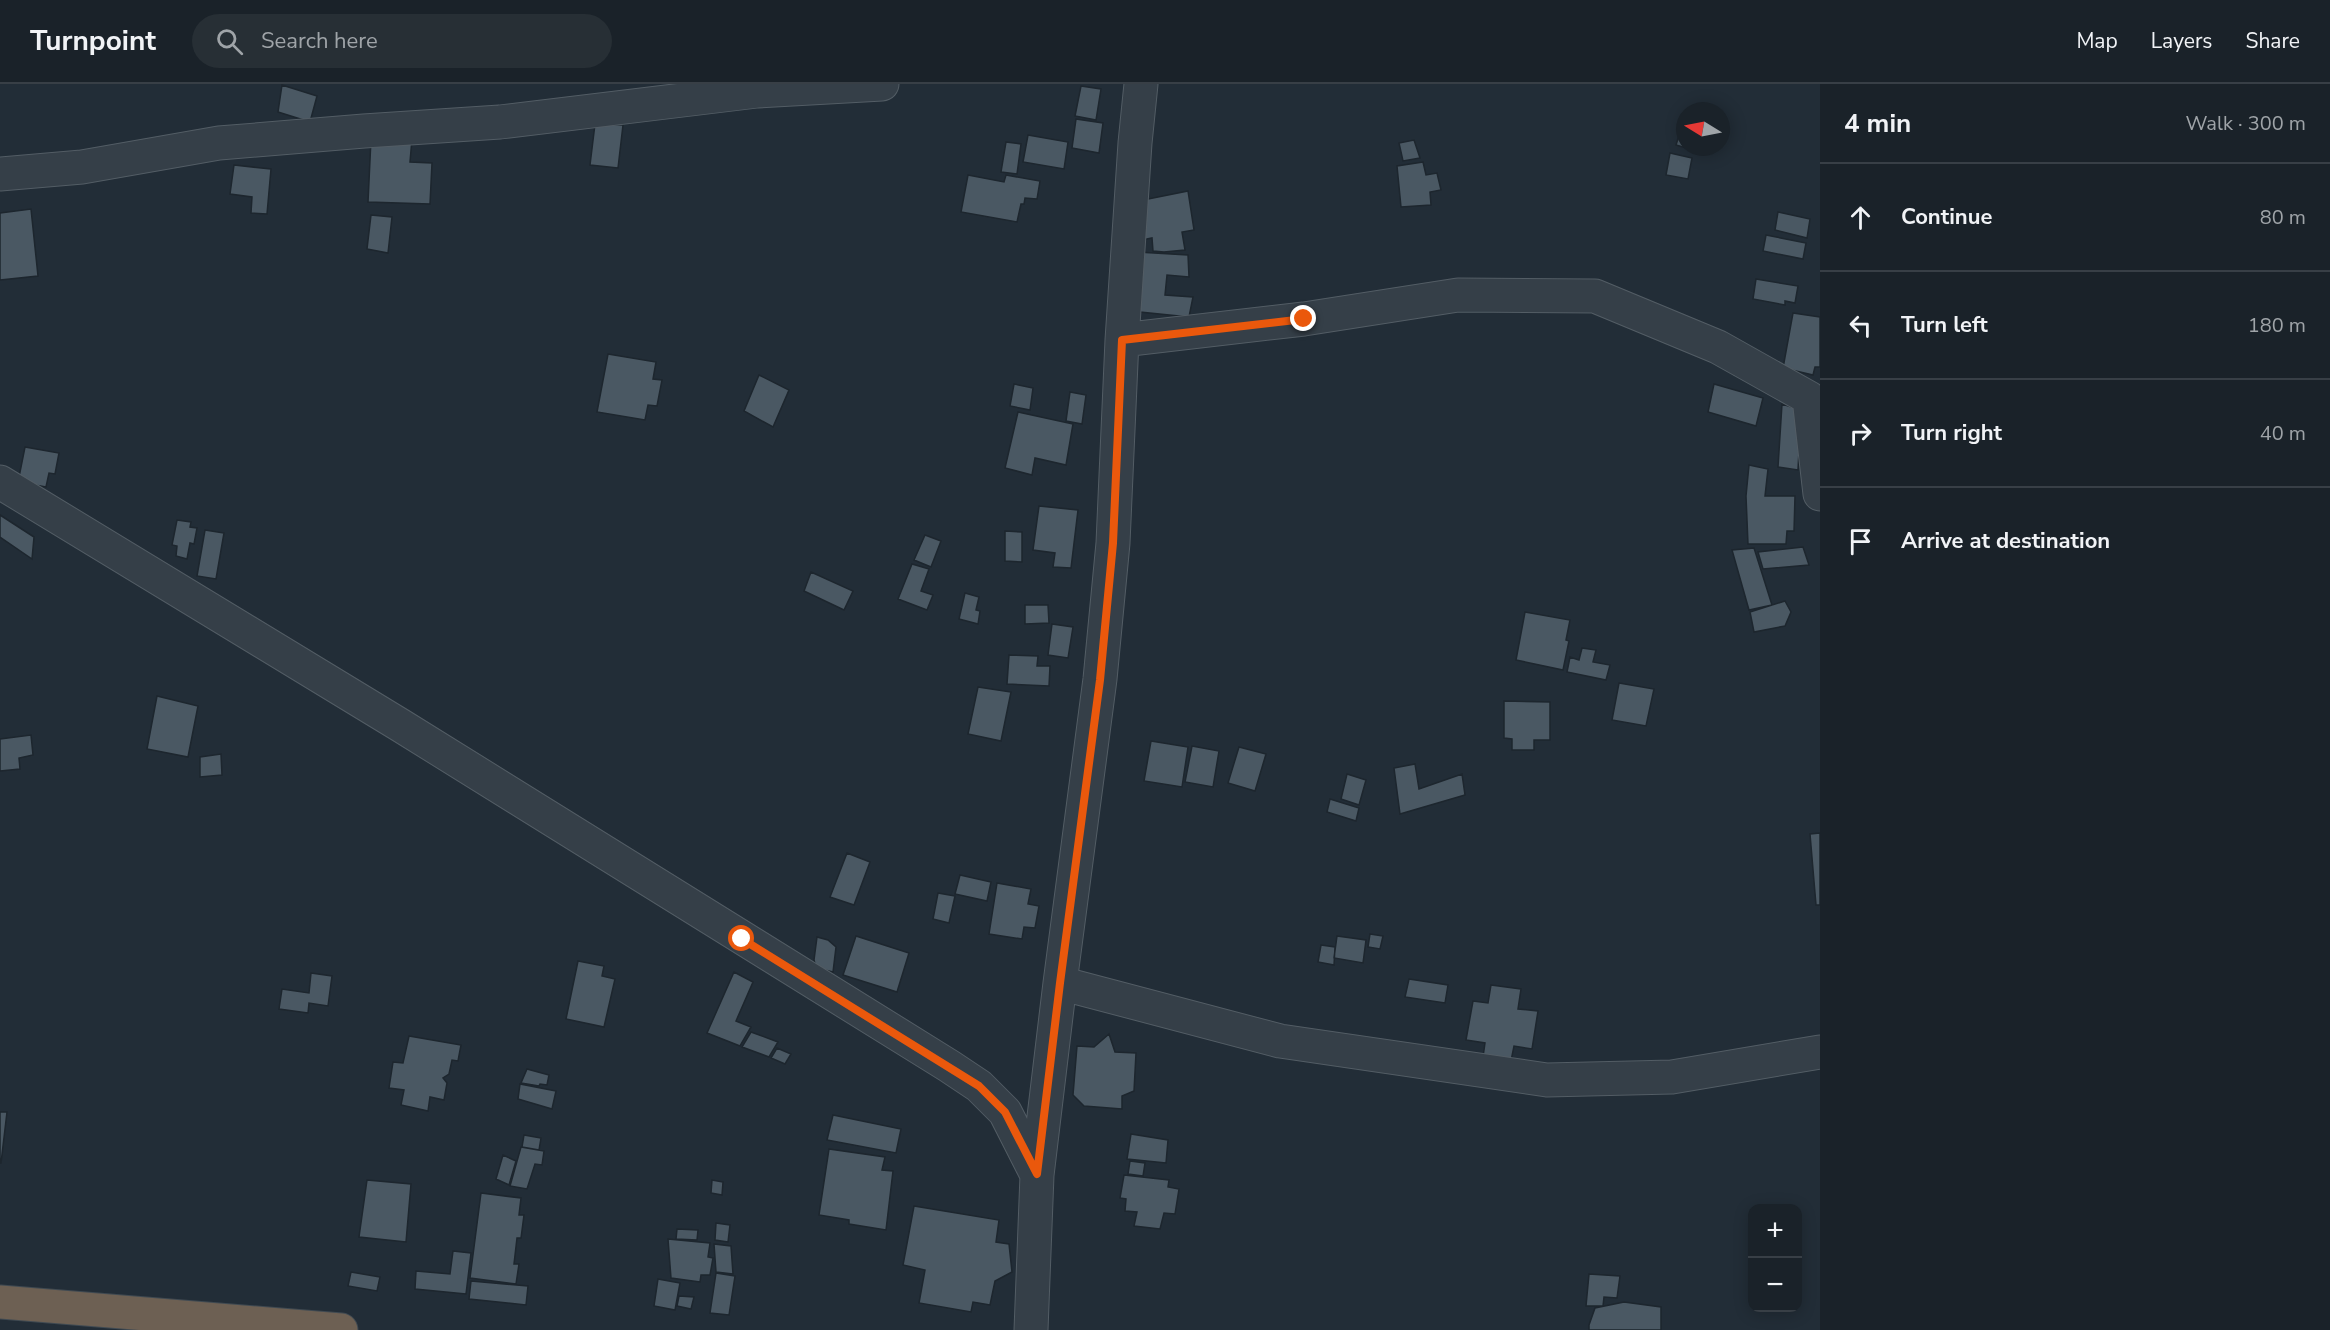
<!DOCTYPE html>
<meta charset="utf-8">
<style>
:root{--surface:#1a2229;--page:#272f35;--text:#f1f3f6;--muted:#9fa4a8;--line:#383f46}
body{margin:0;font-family:"Nunito Sans",sans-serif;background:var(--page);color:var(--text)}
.controls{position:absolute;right:18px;bottom:18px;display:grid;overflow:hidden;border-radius:12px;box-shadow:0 3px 15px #0003}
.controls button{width:54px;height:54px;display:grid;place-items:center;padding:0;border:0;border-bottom:2px solid var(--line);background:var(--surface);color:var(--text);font:30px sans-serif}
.compass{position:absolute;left:1676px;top:18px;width:54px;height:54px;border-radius:50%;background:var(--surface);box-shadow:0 3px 15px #0003;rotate:280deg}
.stop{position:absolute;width:18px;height:18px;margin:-14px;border:4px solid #ea580c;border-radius:50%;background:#fff}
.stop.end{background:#ea580c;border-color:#fff;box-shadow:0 2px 6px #0008}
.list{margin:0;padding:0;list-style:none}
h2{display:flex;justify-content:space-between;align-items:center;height:78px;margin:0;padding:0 24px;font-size:26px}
h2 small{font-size:20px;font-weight:400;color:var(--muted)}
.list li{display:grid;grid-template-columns:39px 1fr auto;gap:18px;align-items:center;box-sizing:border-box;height:108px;padding:0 24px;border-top:2px solid var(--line)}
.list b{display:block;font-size:22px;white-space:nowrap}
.list em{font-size:20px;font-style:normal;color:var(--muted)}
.icon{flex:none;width:33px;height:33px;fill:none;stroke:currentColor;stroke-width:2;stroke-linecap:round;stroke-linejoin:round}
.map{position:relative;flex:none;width:1820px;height:1246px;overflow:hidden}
header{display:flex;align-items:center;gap:36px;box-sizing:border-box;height:84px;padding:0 30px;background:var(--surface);border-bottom:2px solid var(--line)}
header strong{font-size:28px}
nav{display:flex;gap:33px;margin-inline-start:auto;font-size:21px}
.search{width:420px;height:54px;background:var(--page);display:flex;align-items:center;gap:15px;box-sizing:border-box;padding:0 21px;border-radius:33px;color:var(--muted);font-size:22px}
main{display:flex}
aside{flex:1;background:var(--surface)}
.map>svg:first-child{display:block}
.building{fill:#4a5863;stroke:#1d262e;stroke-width:1.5}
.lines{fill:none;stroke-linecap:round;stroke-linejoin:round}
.street-casing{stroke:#535d65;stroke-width:35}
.highway-casing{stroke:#404a52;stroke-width:35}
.street{stroke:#353f48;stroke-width:33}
.highway{stroke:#6d6053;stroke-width:33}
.route{stroke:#ea580c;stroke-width:8}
</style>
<header>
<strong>Turnpoint</strong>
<div class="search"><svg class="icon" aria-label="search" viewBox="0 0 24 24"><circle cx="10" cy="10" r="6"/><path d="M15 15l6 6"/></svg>Search here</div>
<nav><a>Map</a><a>Layers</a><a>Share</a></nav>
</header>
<main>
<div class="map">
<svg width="1820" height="1246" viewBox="0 0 1820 1246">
<rect width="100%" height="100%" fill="#222d37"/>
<path class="building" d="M282,1L317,12L310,38L278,28Z
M1081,2L1101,5L1096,36L1075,32Z
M1076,35L1103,39L1099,69L1072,64Z
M595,40L623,41L618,84L590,81Z
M1682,42L1685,43V63L1690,65L1676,61Z
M1028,51L1068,58L1064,85L1023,78Z
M371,55H412L410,78L432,79L430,120L368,118Z
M1414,56L1420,74L1403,77L1399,59Z
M1006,58L1021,60L1017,90L1001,88Z
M1670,69L1692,74L1688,95L1666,91Z
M1423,78L1426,91L1437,89L1441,106L1430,108L1431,121L1401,123L1397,82Z
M234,81L271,85L267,130L251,129L252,113L230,110Z
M968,91L1004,98L1006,91L1040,97L1037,115L1025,114L1024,120H1021L1017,138L961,128Z
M1188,107L1194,146L1182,148L1185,166L1164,168L1153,167L1152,154L1142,156L1138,117Z
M31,125L38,192L0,196V129Z
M1778,128L1810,135L1807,154L1775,146Z
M371,131L392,133L388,169L367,165Z
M1766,151L1806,159L1803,175L1763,167Z
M1137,168L1188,171L1189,193L1167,191L1165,211L1193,213L1189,233L1130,227Z
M1756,195L1798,202L1795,219L1785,217V221L1753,215Z
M1793,229L1820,233V283H1815L1813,291L1783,284Z
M608,270L656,278L653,295L662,296L657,322L648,321L645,336L597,328Z
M759,291L789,306L773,343L744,327Z
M1014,300L1033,304L1030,326L1010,322Z
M1714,300L1763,314L1756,342L1708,328Z
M1070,308L1086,311L1082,340L1066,337Z
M1782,320L1801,326L1798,386L1778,383Z
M1018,328L1073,340L1066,381L1035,374L1032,391L1005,384Z
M25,363L59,369L55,390L49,389L46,403L18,398Z
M1749,381L1768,385L1765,412H1795L1794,447H1787L1786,460H1748L1746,412Z
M1039,422L1078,426L1071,484L1053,483L1055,469L1033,466Z
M0,431L34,453L32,475L0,453Z
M177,436L191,438L190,443L197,444L194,460L190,459L187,475L176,472L177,462L172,461Z
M205,446L224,449L216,495L197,492Z
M1005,447L1022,448V478L1005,477Z
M925,451L941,457L931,483L914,476Z
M1803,463L1809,481L1763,485L1758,468Z
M1754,464L1772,521L1749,526L1732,466Z
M912,480L929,485L921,507L933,511L927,526L898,515Z
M811,488L853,507L844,526L804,507Z
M965,509L979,513L976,526L980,527L978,540L959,535Z
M1785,517L1791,528L1785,542L1754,548L1750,528Z
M1025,521H1048L1049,539L1025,540Z
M1525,528L1570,536L1566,556L1569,557L1563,586L1516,576Z
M1052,540L1073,543L1068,574L1048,571Z
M1582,564L1596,566L1593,578L1610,581L1606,596L1567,588L1570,573L1579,576Z
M1009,571L1038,572L1037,582H1050L1049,602L1007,600Z
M1619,599L1654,605L1646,642L1612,636Z
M978,603L1011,608L1001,657L968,650Z
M157,612L198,622L188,673L147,665Z
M1504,617L1550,618V656H1534V666H1512V655L1504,654Z
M31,651L33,671L19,674L20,685L0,687V655Z
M1151,657L1188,663L1182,703L1144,697Z
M1192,662L1219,667L1213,703L1185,698Z
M1239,663L1266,670L1255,707L1228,699Z
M221,670L222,691L200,693V673Z
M1415,680L1419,705L1462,690L1465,711L1400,730L1394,684Z
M1347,690L1366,696L1359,721L1341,715Z
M1330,715L1359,724L1356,737L1327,728Z
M1820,749V821H1816L1810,750Z
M847,769L870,778L854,821L830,813Z
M960,791L991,798L987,817L955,810Z
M997,799L1031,805L1028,820L1039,822L1035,844L1024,843L1022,855L989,850Z
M938,809L955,812L949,839L933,835Z
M1370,850L1383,852L1380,865L1368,863Z
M856,852L909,869L897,908L843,891Z
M1337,852L1366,856L1363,879L1334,874Z
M817,853L828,856L836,863L833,888L816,884L814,876Z
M1321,861L1335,863L1334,881L1318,878Z
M578,877L604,882L602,892L615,895L604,943L566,935Z
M734,888L753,898L736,937L751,943L740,962L707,949Z
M311,889L332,892L328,922L309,919L308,929L279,925L282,905L309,909Z
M1409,895L1448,901L1445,919L1405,913Z
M1491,901L1521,905L1518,925L1538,927L1532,965L1514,962L1511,977L1483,973L1485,959L1466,956L1473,917L1488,919Z
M751,948L778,958L769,973L742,963Z
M1109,950L1115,968L1136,969L1134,1007L1122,1012V1025L1084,1022L1073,1011L1077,962L1094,963Z
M409,952L461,961L458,977L452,976L449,990L443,994L447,999L444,1016L430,1013L428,1027L401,1021L404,1006L389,1004L393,978L403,979Z
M777,964L791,970L785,980L771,974Z
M527,985L549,991L547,1001L540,1000L539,1002L521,999Z
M520,1000L556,1007L552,1025L518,1015Z
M0,1028H7L1,1079H0Z
M833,1031L901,1045L896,1069L827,1056Z
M1131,1050L1168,1056L1166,1079L1127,1075Z
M524,1051L541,1054L539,1066L522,1063Z
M521,1063L544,1067L542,1081L535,1080L527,1105L510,1102Z
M829,1065L885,1073L882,1086L893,1087L886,1146L849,1140V1136L819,1131Z
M503,1071L516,1077L509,1101L496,1095Z
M1130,1077L1145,1079L1143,1092L1128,1090Z
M1124,1091L1169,1096L1168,1103L1179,1105L1175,1130L1164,1129L1160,1145L1134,1142L1137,1128L1125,1127L1126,1115L1120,1114Z
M367,1096L411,1100L406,1158L359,1153Z
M712,1096L723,1098L722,1111L711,1109Z
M481,1109L521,1114L519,1131H524L521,1154H517L514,1180H519L516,1200L470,1194Z
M914,1122L999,1136L996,1158L1009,1160L1012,1188L995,1197L990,1221L973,1218L971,1228L919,1219L925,1186L903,1181Z
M716,1139L730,1141L728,1158L715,1156Z
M677,1145L698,1146L697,1156L676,1155Z
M668,1155L710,1159L708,1173L713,1174L710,1191H701L700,1198L671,1194Z
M714,1160L731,1162L733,1190L716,1188Z
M453,1167L471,1169L466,1210L415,1205L416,1187L450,1190Z
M351,1188L380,1193L377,1207L348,1202Z
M716,1189L735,1192L729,1231L710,1229Z
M1589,1190L1620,1192L1617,1214L1604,1213L1603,1222H1586Z
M658,1195L680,1199L675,1226L654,1222Z
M471,1197L528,1202L526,1221L469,1215Z
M679,1212L694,1213L691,1225L677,1222Z
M1624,1218L1661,1223V1246H1589V1241L1595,1224Z"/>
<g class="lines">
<g class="street-casing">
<path id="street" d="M0,90L82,83L219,59L364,47L500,38L757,7L882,0
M1122,256L1304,235L1458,211L1595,212L1718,263L1809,314L1820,410
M0,398L400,641L949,982L979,1002L1005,1028L1037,1091
M1060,899L1280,957L1547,996L1672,993L1820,968
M1031,1246L1037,1091L1060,899L1100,595L1113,459L1122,256L1135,59L1141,0"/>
</g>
<g class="highway-casing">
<path id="highway" d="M0,1218L341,1246"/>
</g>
<use href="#street" class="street"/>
<use href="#highway" class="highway"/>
</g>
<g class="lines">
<path class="route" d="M742,855L979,1002L1005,1028L1037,1090L1060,899L1100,596L1113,459L1122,256L1304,235"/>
</g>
</svg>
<div class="controls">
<button>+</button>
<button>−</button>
</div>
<svg class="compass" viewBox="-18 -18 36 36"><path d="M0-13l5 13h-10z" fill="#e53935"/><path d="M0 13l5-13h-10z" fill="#9fa4a8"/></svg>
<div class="stop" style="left:742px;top:855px"></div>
<div class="stop end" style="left:1304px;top:235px"></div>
</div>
<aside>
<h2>4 min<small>Walk · 300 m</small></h2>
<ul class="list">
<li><svg class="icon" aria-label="ahead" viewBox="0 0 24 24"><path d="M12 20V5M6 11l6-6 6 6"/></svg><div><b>Continue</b></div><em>80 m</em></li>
<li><svg class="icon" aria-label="left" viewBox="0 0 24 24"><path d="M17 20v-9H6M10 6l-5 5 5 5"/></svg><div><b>Turn left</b></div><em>180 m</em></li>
<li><svg class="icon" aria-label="right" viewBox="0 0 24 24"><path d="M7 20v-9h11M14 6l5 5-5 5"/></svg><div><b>Turn right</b></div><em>40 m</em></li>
<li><svg class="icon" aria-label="arrive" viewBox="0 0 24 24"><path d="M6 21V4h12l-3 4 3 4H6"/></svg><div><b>Arrive at destination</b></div></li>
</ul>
</aside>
</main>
